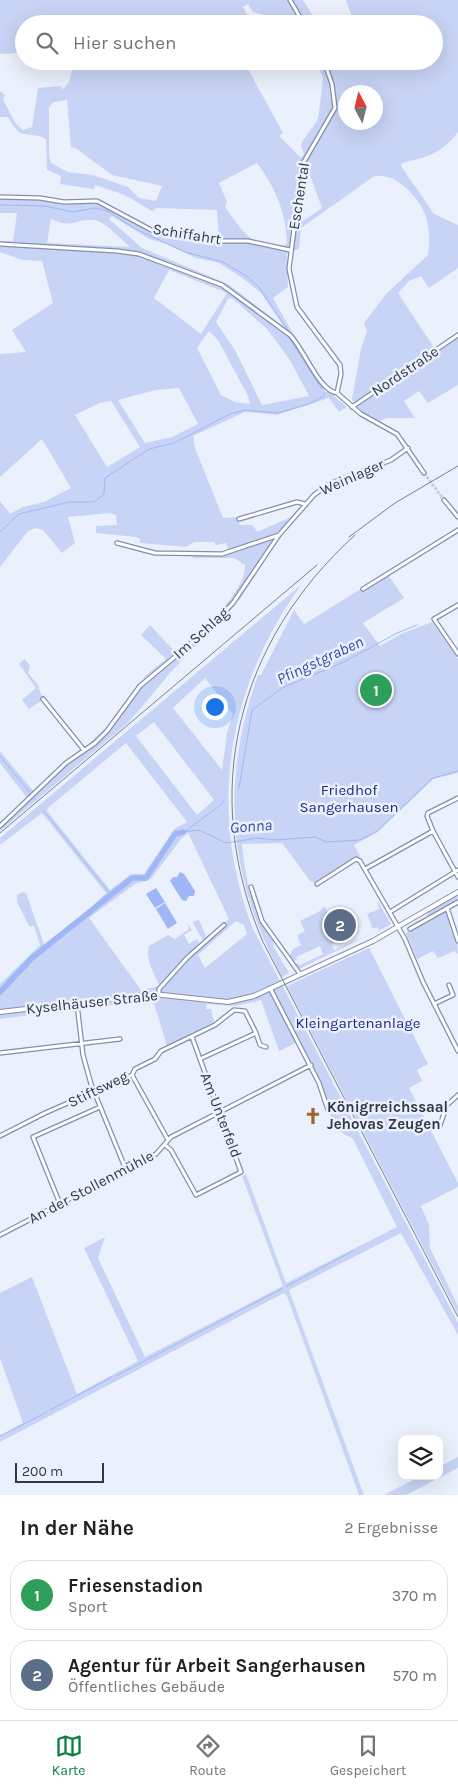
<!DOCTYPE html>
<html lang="de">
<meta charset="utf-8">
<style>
:root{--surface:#fff;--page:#f6f6f6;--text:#202124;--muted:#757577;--line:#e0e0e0;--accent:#0b8043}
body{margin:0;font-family:Karla,sans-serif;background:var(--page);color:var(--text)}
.controls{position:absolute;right:15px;bottom:15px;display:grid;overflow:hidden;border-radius:10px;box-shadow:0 5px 20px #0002}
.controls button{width:45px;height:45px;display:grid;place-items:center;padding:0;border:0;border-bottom:1px solid var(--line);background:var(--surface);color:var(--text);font:25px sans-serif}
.compass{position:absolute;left:338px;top:85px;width:45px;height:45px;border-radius:50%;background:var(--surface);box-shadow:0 5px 20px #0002;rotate:353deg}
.scale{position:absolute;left:15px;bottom:12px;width:89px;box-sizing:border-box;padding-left:5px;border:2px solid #333845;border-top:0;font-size:14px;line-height:18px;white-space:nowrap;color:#333845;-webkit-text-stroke:4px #ebf0fd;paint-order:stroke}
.you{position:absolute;left:214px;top:706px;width:18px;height:18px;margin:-12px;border:4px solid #fff;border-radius:50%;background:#1a73e8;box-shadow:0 0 0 8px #1a73e833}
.badge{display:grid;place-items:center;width:32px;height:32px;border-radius:50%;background:var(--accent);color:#fff;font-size:16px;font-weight:700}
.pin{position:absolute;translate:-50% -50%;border:2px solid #fff;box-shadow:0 1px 5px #0006}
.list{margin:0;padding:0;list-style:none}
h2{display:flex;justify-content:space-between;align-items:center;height:65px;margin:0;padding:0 20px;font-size:21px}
h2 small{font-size:16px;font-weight:400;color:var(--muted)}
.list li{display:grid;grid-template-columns:32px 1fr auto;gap:15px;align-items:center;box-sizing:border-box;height:70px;margin:0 10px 10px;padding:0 10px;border:1px solid var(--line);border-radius:20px}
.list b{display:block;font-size:19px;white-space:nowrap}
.list p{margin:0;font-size:16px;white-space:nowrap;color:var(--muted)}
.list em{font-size:16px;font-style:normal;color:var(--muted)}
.icon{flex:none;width:28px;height:28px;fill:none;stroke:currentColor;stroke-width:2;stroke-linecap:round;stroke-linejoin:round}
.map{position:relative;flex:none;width:458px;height:1495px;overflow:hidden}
.search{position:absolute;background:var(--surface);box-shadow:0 5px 20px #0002;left:15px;right:15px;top:15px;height:55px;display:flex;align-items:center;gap:12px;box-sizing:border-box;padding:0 18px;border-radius:28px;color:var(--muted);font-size:19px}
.sheet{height:225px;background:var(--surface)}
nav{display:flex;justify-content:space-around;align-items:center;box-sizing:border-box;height:70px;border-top:1px solid var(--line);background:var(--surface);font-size:14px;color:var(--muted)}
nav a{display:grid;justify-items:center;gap:2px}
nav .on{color:var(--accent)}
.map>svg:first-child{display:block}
.green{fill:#c8d4f5;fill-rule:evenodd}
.water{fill:#9fb6f7}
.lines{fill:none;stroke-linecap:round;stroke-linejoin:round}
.stream{stroke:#9fb6f7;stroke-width:1}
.river{stroke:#9fb6f7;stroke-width:5.5}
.minor-tunnel{stroke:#c6cbd8;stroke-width:3;stroke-dasharray:3 1.5;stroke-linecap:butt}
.minor-casing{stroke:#848fad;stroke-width:5.5}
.major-casing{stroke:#848fad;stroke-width:6}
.minor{stroke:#fff;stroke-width:3}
.major{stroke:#fff;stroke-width:4}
.rail{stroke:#7b808d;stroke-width:1}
.labels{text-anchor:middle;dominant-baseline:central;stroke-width:5;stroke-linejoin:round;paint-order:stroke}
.street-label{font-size:15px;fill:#333845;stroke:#ebf0fd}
.park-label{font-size:15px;fill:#1c2984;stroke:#ebf0fd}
.poi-label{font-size:15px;font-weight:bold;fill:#333845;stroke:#ebf0fd;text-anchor:start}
.water-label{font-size:16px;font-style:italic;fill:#364ca9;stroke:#ebf0fd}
</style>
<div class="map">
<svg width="458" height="1495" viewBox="0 0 458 1495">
<rect width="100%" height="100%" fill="#ebf0fd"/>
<path class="green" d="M0,0H303L314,17L307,24H292L289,18L284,20L253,12L248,4L243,7L252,24H24V55L18,53L0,54Z
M346,0H458V132C441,154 428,157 402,163L401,166L434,214L458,225V268L429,288L421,276L409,281L398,293L437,352L458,338V385L428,403L419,391L404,401L415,418H386L380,421C368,416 357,410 352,399L361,349L367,331L364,323L387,293L428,255C430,242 430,225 424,212C417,195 392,170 373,177L301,228L299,249L287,253L288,287L273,298L296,339L294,341L326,392H329L347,407L339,412L329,398L277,415L245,412L193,436L195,448L223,518L237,517L240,525H253L257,532L291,517L297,510L302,511L279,539L240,599L170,673L129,722L0,831V823L27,798L0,763V751L34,792L65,761L81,749L42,700L29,709L22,700L36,688L19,664L25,659L30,666L28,673L38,685L41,694L85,747L106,728L146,675L166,659L141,635L150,625L175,652C196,635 247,593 245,565L234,558H193V554L229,553L226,543L216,545L214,542H194L186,547L140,543V539L136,537L96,533V526L117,525L116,515L110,513L68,517L75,543L62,553L43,530L36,528L28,531L0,567V501L10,514L23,507L44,502L71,488L42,439L0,477V354L26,352L12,330L53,303L42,261L22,260L0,252V241H13L17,213H0V196L37,195V199L64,204L98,203L152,234L167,239L168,236L175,237V235L219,239L217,210L156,208L152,211L125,195L95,185L94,189L60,184L61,176L47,170L46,139C28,129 22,144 8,117H0V91L5,95L3,99L15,123L23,130L32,127L38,88L61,86L62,90L69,82L73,66L67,62L44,63L39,61H266L248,69L283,133L279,136L301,158L304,154L301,146L302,142L317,121L319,113L323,78L316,61H434V24H349L353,20ZM346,92H376V122H346ZM67,100L71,147L77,149L112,175L162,186L156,201L139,198L128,187L93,175L68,172L51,163L49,155V107L54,102ZM257,163C275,187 286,212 287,243L283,246C244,241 248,237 225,207L227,202L219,183ZM306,164L322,208L297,225L302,175ZM112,216L149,239L164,243L196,258L219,263L241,277L261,293L284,327L228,284L142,248L109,219ZM51,219C73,229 74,219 93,220C106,221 120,239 130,247L47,243ZM169,270L227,293L201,334L154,298ZM232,298L267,329L290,360L309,396L262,405L235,350L216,322L228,299ZM209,331L218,340L248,396L250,404L235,402L221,395L197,348ZM179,388L198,424L172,437L145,443L118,400L156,390ZM111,401L140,447L107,467L75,415L100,403Z
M389,576L404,598L363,623L380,646L403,633L432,622L458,659V773L433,779L378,832L354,845L360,856L317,883L311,882L282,843L242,844C245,879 254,914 274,942L273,946L289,973L282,977C228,876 220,783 258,675H261L294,610L304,624L361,589Z
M301,585C227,688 207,810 253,929L458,1323V1335L401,1233L289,1290L364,1495H359L287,1296L284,1293L0,1442V1436L23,1423L0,1358V1293L32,1277L77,1394L138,1361L84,1248L105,1237L98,1258L145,1357L283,1286L242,1176L246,1174L286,1283L397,1227L353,1139L334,1128L321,1082L300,1041L279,1051L261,1000L236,1006L207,1004L206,1009H211L214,1022L167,1046L153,1000L86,1008L75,1012L67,1010L0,1019V984L40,945L34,926H29L17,902V895L22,892L26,893L44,944L85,913L106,893L42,813L0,845V838ZM205,678L233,714L227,733L222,770L173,708ZM154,722L214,800L197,815L136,736ZM126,743L187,822L175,828L144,874H131L110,890L47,811L48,808ZM188,833L229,919L207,938L199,920L194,921L193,923L202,939L205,940L200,945L197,939L189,944L184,935L192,930L187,923L189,929L175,939L168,935L149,946C145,958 154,975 160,986L141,990L89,918L135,884L151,879L181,839ZM236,921L244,925L247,934L205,968L198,955Z
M457,894L458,900L426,918L429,912Z
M377,900L391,924L375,933L379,930L377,927L373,929L367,914L379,909Z
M324,906L343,939L332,944L334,950L371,934L299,969L296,965L297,963L300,965L323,954L320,946L296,957L297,960L294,961L289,956L293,949L301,945L297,935L305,931L300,921L320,911Z
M444,912H448L457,941L458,954L455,951L438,958L433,951L417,959L406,933Z
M369,948L428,1064L417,1070L422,1081L409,1088L458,1183V1187L421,1206L429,1225L430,1248L458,1306V1314L287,986Z
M458,1457V1468L406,1495H384L421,1476H439V1467Z"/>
<path class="water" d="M180,872L184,874L195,891L194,896H189L186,901L182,900L170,881L173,877H177Z
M156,888L165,902L155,908L146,894Z
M165,903L177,923L168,929L156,909Z"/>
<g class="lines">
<path class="stream" d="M0,205L45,206L73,212L95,208L107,211L136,229L185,252L223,262L248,277L258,286L290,333
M288,336L322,389
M0,532L19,514L69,502H94L104,494L105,478L149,449L174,443L230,414L245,410L277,413L309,404L324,396V393
M0,756L31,794
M239,788L252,710L282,688L344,662L397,633L417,625
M34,799L36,800
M43,810L111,895
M183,832L199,830L226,843L257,838L276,840L315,837L326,842L360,840L377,831L433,778L458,771
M184,832L221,805L224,800
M42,946L43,950
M287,1286L353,1251
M116,1376L283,1288
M50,1410L112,1377
M0,1436L47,1412"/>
<path class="river" d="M0,992L32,958L132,878H146L175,834L183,832"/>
<path class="minor-tunnel" d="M424,473L444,500"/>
<g class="minor-casing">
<path id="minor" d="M290,0L304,24
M324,61L332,84L335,108L302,165L289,269L297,307L340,365L341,374L337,393
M0,197L40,198L64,202L97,201L155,232L210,241H248L290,250
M0,244L117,251L139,254L222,285L290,335C304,349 319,391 337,393
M337,393L361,414L397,434L424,473
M352,407L458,335
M444,500L458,517
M239,519L297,502L305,504
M117,543L155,553L222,554L279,535
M363,589L458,530
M458,605L434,619L458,654
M43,699L84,750
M0,826L66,763L95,743L107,731L140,686L207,630L233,603L279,535L314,495L329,484L391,460L408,448
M433,831L458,877
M365,869L433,831L427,816L428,813L458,798
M317,884L356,859L360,861L405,939L423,982L458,1051
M251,887L262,921L300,974
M447,908L458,941
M390,912L458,870
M410,929L458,902
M270,988L319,1083L328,1110
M159,994V989L187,958L224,925
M77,1004L83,1055L91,1084L126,1170
M434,1004L453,995L449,985
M0,1053L120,1039
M200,1059L256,1033L260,1045L266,1047
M132,1075L168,1140
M439,1128L447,1105L458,1095
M0,1136L45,1113L132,1075L135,1069L155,1059L161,1051L215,1025L234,1010L245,1011L256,1033
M165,1145L171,1150L196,1195L241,1172L192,1037
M60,1204L33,1137L100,1107
M0,1235L156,1154L171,1137L311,1065"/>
</g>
<g class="major-casing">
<path id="major" d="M0,1012L153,994L228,1002L254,996L373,941L458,892"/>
</g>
<use href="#minor" class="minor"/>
<use href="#major" class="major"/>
<path class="rail" d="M355,535C236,643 199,793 263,942L458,1317
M349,537L395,503L458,466
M0,833L317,565"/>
</g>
<defs>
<g id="church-bare" transform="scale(1.35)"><path d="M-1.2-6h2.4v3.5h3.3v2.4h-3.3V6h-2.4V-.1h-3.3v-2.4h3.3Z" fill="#a3642b" stroke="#ebf0fd" stroke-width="2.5" paint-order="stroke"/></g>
</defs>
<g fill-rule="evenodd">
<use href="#church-bare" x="313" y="1116"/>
</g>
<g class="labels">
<g class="street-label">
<text transform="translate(299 196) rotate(-81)">Eschental</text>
<text transform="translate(187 234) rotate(9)">Schiffahrt</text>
<text transform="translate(405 371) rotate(-34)">Nordstraße</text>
<text transform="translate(352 477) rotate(-24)">Weinlager</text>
<text transform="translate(201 633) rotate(-42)">Im Schlag</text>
<text transform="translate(92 1002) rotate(-6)">Kyselhäuser Straße</text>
<text transform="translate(98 1089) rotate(-26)">Stiftsweg</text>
<text transform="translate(221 1115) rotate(69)">Am Unterfeld</text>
<text transform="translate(91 1187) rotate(-28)">An der Stollenmühle</text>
</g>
<g class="park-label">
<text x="349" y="790">Friedhof<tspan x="349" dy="17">Sangerhausen</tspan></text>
<text x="358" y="1023">Kleingartenanlage</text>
</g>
<g class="poi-label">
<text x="327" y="1107">Königrreichssaal<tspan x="327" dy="17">Jehovas Zeugen</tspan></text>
</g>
<g class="water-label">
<text transform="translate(320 660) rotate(-25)">Pfingstgraben</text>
<text transform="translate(251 826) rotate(-4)">Gonna</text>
</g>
</g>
</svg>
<div class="controls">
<button><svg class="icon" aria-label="layers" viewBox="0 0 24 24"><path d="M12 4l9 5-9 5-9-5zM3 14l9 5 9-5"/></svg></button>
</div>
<svg class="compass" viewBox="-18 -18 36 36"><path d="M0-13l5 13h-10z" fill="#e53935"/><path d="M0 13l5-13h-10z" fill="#757577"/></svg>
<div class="scale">200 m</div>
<div class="you"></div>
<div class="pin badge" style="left:376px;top:690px;background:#2e9e5b">1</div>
<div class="pin badge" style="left:340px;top:925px;background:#5c6f8a">2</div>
<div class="search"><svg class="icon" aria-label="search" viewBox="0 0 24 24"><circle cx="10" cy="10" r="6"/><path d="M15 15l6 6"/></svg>Hier suchen</div>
</div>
<section class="sheet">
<h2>In der Nähe<small>2 Ergebnisse</small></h2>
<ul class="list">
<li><span class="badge" style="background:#2e9e5b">1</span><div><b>Friesenstadion</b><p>Sport</p></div><em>370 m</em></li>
<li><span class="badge" style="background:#5c6f8a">2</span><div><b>Agentur für Arbeit Sangerhausen</b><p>Öffentliches Gebäude</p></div><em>570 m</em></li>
</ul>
</section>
<nav>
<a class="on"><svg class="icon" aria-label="map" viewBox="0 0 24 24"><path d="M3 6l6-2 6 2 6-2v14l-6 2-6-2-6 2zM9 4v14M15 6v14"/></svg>Karte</a>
<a><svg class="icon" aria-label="directions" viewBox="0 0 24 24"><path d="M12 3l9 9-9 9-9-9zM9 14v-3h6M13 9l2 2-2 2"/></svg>Route</a>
<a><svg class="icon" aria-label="saved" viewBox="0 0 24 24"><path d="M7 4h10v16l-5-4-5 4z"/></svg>Gespeichert</a>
</nav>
